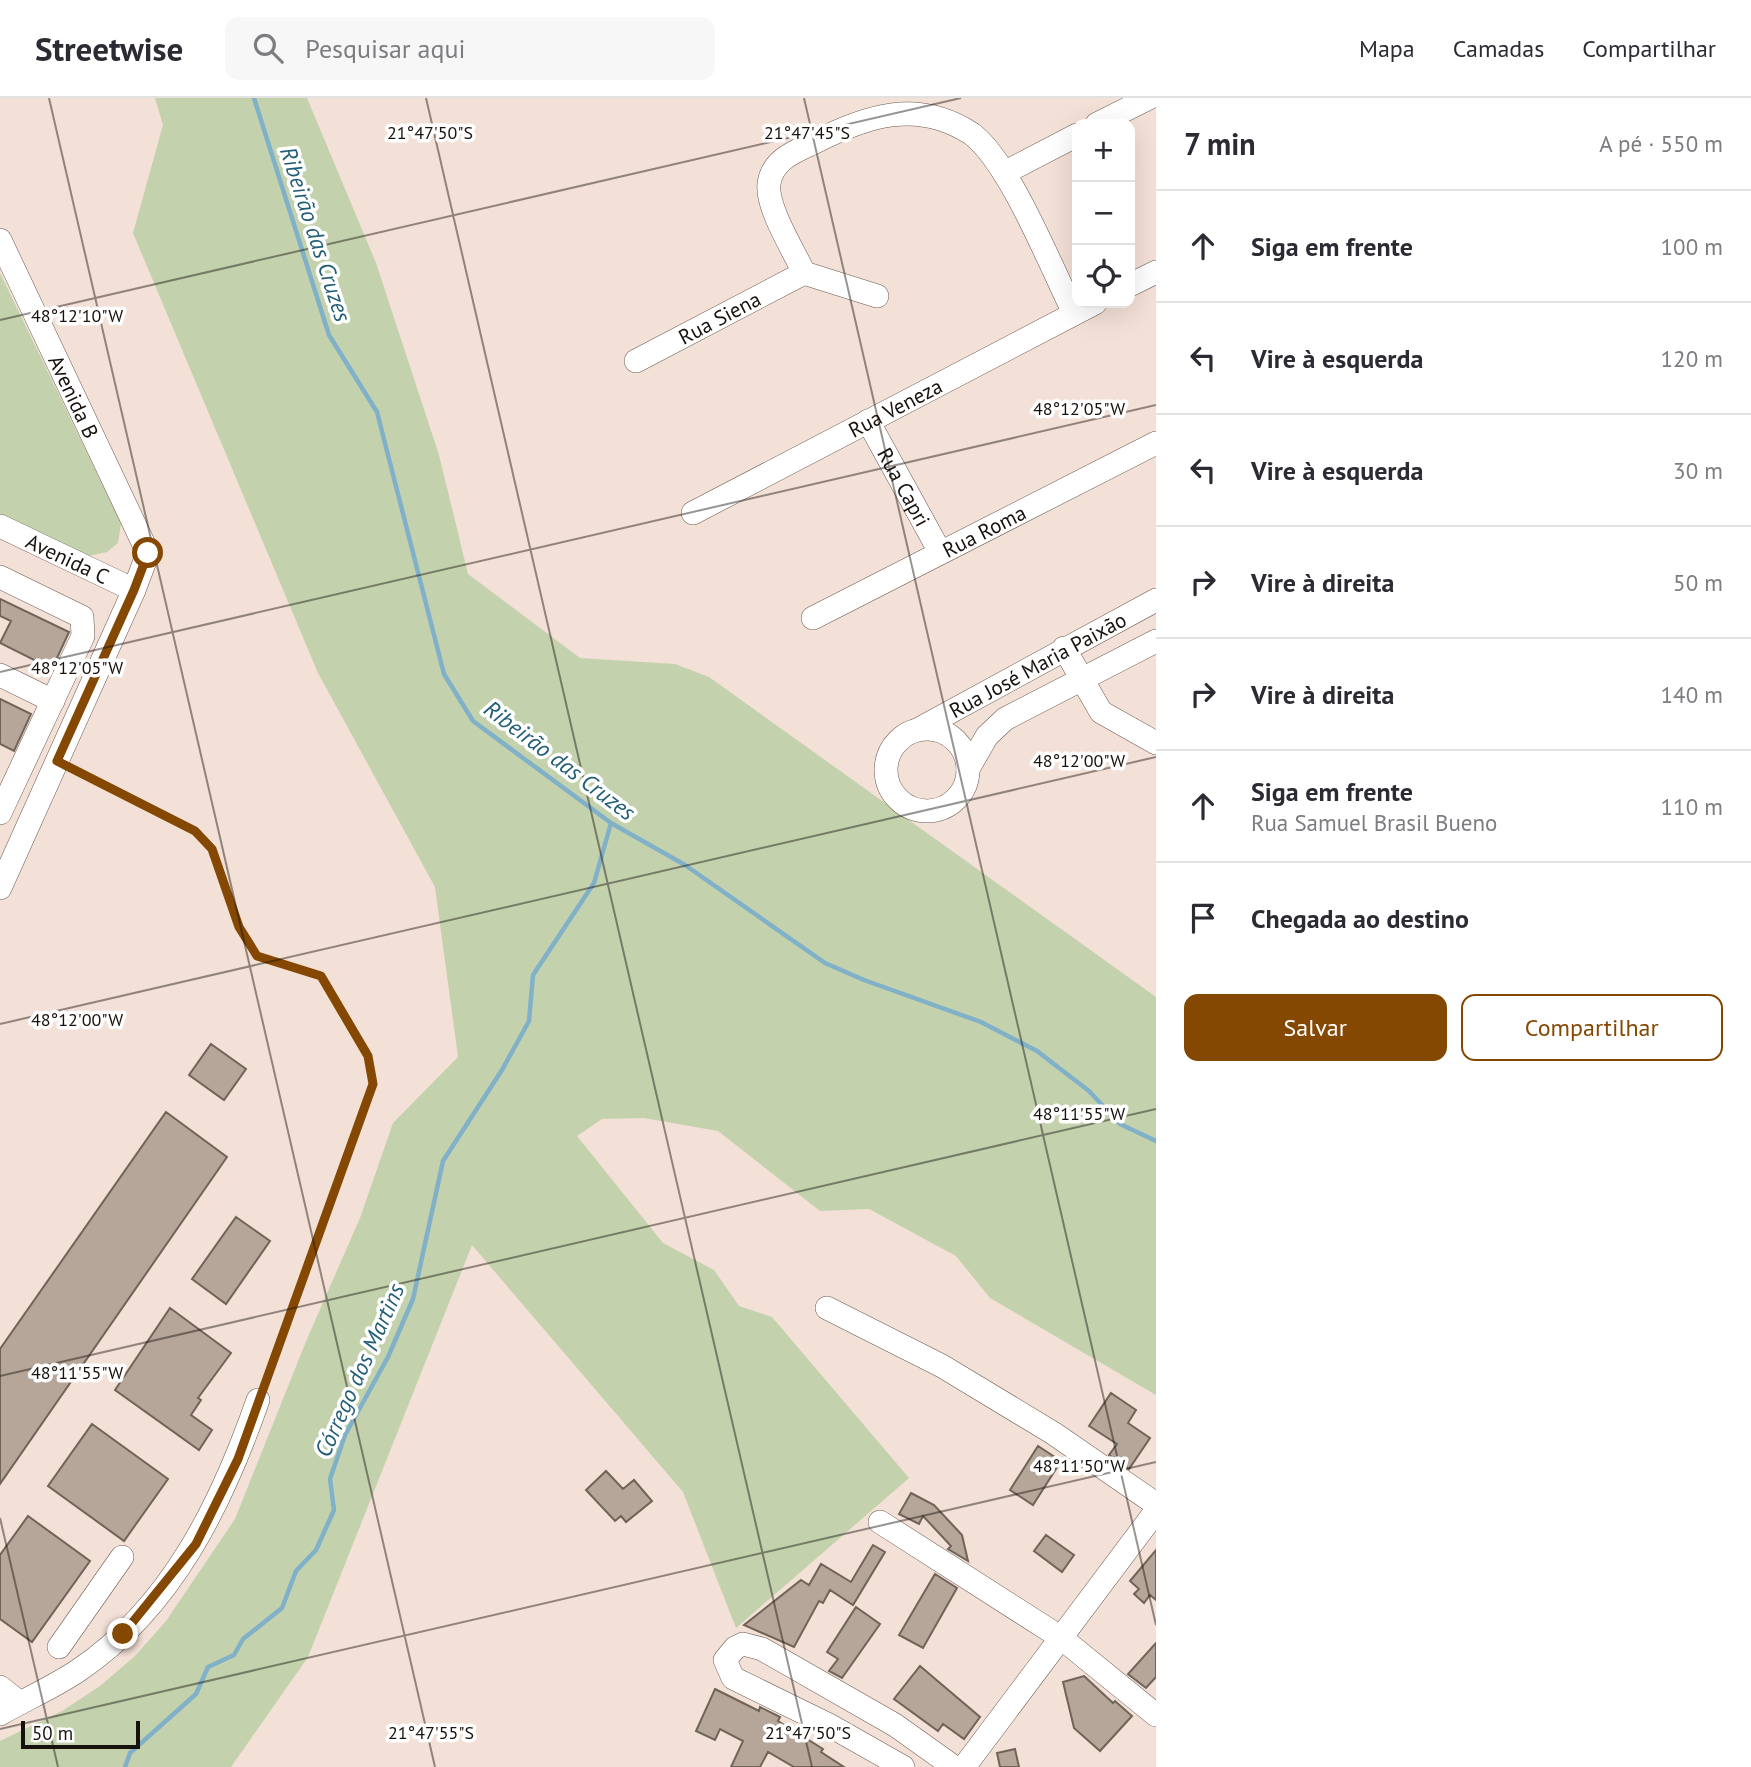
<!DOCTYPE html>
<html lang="pt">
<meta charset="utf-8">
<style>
:root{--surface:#fff;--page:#f7f7f7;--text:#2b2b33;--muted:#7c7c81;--line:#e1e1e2;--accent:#844802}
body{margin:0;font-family:"PT Sans",sans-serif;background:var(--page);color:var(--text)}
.controls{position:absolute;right:21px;top:21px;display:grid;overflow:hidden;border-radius:14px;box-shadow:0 7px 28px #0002}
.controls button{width:63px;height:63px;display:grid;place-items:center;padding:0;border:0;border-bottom:2px solid var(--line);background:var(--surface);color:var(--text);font:35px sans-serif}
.scale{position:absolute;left:21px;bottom:18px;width:119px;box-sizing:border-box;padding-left:7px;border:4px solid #18120e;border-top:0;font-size:19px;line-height:24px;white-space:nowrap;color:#18120e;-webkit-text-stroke:5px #fff;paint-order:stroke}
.stop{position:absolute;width:21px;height:21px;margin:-16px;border:5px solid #844802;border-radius:50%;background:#fff}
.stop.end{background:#844802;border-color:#fff;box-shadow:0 2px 7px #0008}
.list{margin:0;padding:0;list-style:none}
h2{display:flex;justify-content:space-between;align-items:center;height:91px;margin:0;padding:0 28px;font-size:30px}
h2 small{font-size:23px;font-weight:400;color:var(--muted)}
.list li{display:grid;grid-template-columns:46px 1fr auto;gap:21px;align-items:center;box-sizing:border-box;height:112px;padding:0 28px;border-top:2px solid var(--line)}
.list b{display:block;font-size:26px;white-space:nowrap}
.list p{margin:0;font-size:23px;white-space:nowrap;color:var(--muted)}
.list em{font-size:23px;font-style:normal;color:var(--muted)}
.actions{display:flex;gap:14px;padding:21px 28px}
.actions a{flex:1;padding:16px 0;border:2px solid var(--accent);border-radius:14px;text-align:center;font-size:24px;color:var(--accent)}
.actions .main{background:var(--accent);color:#fff}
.icon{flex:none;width:38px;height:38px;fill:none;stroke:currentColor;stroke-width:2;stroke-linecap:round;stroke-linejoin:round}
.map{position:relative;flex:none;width:1156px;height:1669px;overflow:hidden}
header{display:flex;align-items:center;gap:42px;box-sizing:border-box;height:98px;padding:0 35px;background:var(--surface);border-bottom:2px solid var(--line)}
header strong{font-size:33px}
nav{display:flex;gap:38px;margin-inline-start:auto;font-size:24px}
.search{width:490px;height:63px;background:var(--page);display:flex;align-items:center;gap:18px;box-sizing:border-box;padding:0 24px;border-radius:14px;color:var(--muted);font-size:26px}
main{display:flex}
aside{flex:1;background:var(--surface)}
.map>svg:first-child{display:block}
.green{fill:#c3d1ad}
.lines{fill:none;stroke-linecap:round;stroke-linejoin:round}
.stream{stroke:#80b1c8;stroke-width:4.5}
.building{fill:#b5a699;stroke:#706357;stroke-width:2}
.minor-casing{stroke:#6a5a51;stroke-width:24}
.path{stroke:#7f736c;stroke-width:2.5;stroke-dasharray:3.5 5;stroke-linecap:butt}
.minor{stroke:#fff;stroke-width:23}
.route{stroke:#844802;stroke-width:9}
.ticks{fill:none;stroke:#18120e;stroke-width:2;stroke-opacity:0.45}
.labels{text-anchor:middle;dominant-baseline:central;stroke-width:7;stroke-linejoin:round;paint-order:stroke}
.street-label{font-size:21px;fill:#18120e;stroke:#fff}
.water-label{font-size:23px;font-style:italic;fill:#215d76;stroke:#fff}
.ticks-label{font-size:18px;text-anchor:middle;fill:#18120e;stroke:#fff;stroke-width:7;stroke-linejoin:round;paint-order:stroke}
</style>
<header>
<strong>Streetwise</strong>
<div class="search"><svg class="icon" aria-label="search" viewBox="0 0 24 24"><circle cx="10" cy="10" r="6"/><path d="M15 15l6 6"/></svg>Pesquisar aqui</div>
<nav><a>Mapa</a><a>Camadas</a><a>Compartilhar</a></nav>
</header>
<main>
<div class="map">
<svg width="1156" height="1669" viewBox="0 0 1156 1669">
<rect width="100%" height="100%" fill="#f3e0d6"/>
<path class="green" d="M155,0H307L376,165L439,357L468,476L580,560L675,566L709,579L1156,899V1297L990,1200L956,1158L869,1111L820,1113L718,1033L644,1020L602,1021L577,1038L663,1145L714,1172L739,1208L772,1219L909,1380L736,1530L683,1394L472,1147L308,1559L231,1669H0V1643L62,1613L100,1588L135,1558L166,1523L235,1421L307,1241L360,1120L393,1025L458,959L435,789L318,575L133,135L163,27Z
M0,175L121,425L118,445L107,454L88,458L0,416Z"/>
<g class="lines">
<path class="stream" d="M254,0L329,237L377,314L444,576L473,623L611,725L685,767L825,865L864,882L981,924L1037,953L1089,993L1120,1026L1156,1043
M125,1669L130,1655L196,1596L208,1569L234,1557L243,1541L282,1510L296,1473L316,1452L334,1412L330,1381L345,1337L388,1259L413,1201L443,1063L502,972L529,923L533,877L594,785L611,725"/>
</g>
<path class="building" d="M0,501L69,534L52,571L0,545L11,523L0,518Z
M0,601L31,616L14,653L0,646Z
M211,946L246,971L224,1002L189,977Z
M166,1014L227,1059L0,1386V1251Z
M236,1119L270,1143L226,1206L192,1181Z
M170,1210L231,1255L198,1300L201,1302L191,1317L212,1332L199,1352L115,1292Z
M1111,1295L1136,1312L1128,1325L1150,1340L1129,1371L1109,1357L1117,1346L1089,1328Z
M92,1326L168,1381L124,1443L48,1388Z
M1038,1348L1061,1363L1033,1407L1010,1392Z
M606,1373L623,1391L634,1382L652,1403L626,1424L621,1418L615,1423L586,1392Z
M911,1395L934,1407L962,1437L968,1463L948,1451L951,1448L923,1418L919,1426L899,1416Z
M28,1418L90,1463L32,1544L0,1521V1457Z
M1046,1437L1074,1457L1062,1474L1034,1453Z
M873,1447L885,1454L853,1507L830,1492L823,1505L819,1503L794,1549L744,1527L801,1482L809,1487L821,1466L851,1484Z
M1156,1452V1502L1150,1497L1144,1505L1134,1496L1139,1491L1130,1483Z
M935,1476L957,1490L923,1550L899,1537Z
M856,1509L880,1526L842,1580L829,1573L838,1561L827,1554Z
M1156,1545V1579L1146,1590L1128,1576Z
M920,1568L980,1619L964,1641L943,1626L938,1633L894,1601Z
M1084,1578L1113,1605L1115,1603L1132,1618L1100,1653L1074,1630L1063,1584Z
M715,1591L759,1613L760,1609L780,1619L778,1623L823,1651L821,1654L844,1669H794L768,1654L760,1669H731L743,1643L720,1631L715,1642L696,1633Z
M1015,1651L1019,1669H1000L997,1655Z"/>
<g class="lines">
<g class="minor-casing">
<g id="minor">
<path d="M1097,26L1149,0"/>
<path d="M1004,75L1077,37"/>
<path id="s1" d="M0,142L148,455L134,492L0,790"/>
<path d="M1130,187L1156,174"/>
<path d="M877,198L804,175C794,153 766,109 769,86C772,62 794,54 813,45C866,18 917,0 972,36C1010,65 1051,169 1074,215"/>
<path id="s2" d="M636,263L804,175"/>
<path id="s3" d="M868,323L940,454"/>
<path id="s4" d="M693,415L1095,205"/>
<path id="s5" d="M0,428L134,492"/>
<path d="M0,479L82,519L83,538L0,715"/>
<path id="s6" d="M813,520L1156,345"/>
<path d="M1064,550L1101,614L1156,645"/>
<path d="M0,577L53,603"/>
<path id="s7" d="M919,631L1156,502"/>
<circle cx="927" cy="672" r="41"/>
<path d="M968,671L987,638L1005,621L1156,543"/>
<path d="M827,1210L942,1268L1053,1335L1156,1406"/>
<path d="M880,1424L1060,1539L1156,1617"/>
<path d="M59,1549L122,1459"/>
<path d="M0,1589L20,1605"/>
<path d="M0,1616C26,1601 54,1589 79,1572C172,1509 222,1405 258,1302"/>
<path d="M903,1669L829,1627L733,1580L725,1562L735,1550L743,1546L762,1551L895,1627L954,1669"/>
<path d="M964,1669L1156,1413"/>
</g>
</g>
<path class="path" d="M73,671L195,733L212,751L239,829L257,858L322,878L368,958L373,986L265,1284"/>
<use href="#minor" class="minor"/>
</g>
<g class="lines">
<path class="route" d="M123,1536L196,1446L238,1361L373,986L368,958L321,878L257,858L239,829L212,751L195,733L57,663L134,492L148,455"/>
</g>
<path class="ticks" d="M49,0L435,1669M426,0L812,1669M804,0L1156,1527M0,222L961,0M0,574L1156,307M0,926L1156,659M0,1278L1156,1011M0,1420L58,1669M0,1631L1156,1364"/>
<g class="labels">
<g class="street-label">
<text stroke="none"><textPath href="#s2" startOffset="94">Rua Siena</textPath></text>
<text stroke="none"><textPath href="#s1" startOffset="173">Avenida B</textPath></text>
<text stroke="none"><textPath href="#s4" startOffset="228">Rua Veneza</textPath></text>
<text stroke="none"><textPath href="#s3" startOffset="75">Rua Capri</textPath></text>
<text stroke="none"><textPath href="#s6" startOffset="192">Rua Roma</textPath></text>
<text stroke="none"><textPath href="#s5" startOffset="75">Avenida C</textPath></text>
<text stroke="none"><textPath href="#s7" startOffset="135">Rua José Maria Paixão</textPath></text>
</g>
<g class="water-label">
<text transform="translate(316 136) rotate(72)">Ribeirão das Cruzes</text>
<text transform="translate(560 662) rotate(37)">Ribeirão das Cruzes</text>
<text transform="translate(359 1272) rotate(-66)">Córrego dos Martins</text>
</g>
</g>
<g class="ticks-label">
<text x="430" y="41">21°47'50"S</text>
<text x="807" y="41">21°47'45"S</text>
<text x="77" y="224">48°12'10"W</text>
<text x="1079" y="317">48°12'05"W</text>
<text x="77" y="576">48°12'05"W</text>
<text x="1079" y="669">48°12'00"W</text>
<text x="77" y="928">48°12'00"W</text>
<text x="1079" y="1022">48°11'55"W</text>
<text x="77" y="1281">48°11'55"W</text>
<text x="1079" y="1374">48°11'50"W</text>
<text x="431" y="1641">21°47'55"S</text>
<text x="808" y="1641">21°47'50"S</text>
</g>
</svg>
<div class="controls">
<button>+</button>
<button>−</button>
<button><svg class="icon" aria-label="locate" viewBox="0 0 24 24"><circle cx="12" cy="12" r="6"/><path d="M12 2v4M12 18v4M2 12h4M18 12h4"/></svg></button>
</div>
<div class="scale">50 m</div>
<div class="stop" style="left:148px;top:455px"></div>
<div class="stop end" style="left:123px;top:1536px"></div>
</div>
<aside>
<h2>7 min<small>A pé · 550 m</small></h2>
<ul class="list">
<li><svg class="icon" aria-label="ahead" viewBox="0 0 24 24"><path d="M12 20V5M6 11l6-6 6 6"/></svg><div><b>Siga em frente</b></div><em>100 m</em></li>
<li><svg class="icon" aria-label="left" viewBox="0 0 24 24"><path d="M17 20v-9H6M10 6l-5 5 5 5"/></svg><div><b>Vire à esquerda</b></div><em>120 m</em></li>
<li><svg class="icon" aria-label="left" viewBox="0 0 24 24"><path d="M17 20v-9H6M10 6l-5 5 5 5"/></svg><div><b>Vire à esquerda</b></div><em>30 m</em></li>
<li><svg class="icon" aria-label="right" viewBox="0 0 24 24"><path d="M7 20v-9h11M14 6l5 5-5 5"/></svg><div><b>Vire à direita</b></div><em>50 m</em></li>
<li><svg class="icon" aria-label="right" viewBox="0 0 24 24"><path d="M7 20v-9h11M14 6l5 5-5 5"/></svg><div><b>Vire à direita</b></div><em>140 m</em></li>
<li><svg class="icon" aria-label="ahead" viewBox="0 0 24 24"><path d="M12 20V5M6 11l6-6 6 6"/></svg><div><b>Siga em frente</b><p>Rua Samuel Brasil Bueno</p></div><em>110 m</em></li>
<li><svg class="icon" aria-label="arrive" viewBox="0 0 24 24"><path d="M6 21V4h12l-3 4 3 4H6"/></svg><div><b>Chegada ao destino</b></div></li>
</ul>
<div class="actions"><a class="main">Salvar</a><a>Compartilhar</a></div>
</aside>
</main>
